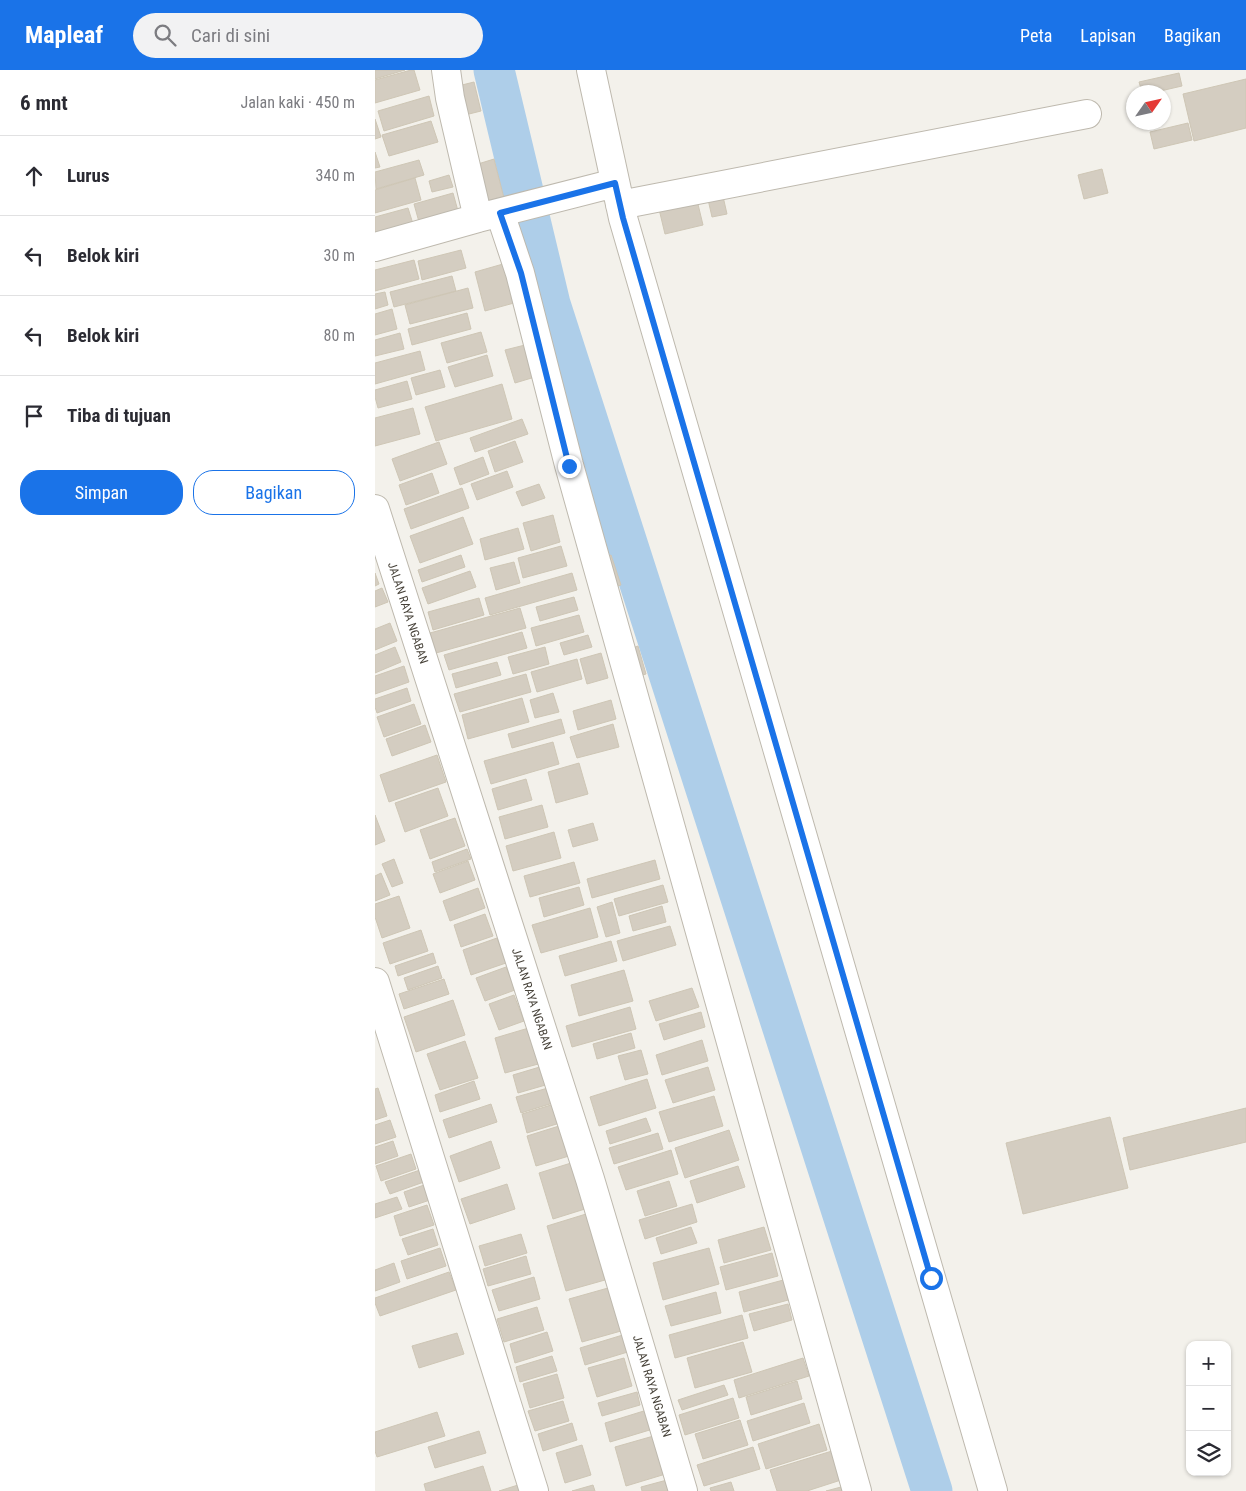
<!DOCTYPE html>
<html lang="id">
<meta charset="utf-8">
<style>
:root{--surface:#fff;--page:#f2f2f3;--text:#2b2b33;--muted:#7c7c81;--line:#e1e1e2;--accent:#1a73e8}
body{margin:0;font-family:"Roboto Condensed",sans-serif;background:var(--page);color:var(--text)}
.controls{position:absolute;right:15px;bottom:15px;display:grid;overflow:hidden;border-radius:10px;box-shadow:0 1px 4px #0004}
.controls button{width:45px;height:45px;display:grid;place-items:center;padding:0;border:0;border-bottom:1px solid var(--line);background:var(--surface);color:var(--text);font:25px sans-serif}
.compass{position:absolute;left:751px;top:15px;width:45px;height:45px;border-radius:50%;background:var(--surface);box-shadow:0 1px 4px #0004;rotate:56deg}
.stop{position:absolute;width:15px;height:15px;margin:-11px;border:4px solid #1a73e8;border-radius:50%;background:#fff}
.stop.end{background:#1a73e8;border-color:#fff;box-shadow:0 1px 5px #0008}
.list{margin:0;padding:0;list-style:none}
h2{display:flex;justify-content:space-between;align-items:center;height:65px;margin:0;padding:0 20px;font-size:21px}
h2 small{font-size:16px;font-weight:400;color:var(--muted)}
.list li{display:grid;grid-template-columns:32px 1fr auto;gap:15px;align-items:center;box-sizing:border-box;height:80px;padding:0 20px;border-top:1px solid var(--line)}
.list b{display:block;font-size:19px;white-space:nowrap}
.list em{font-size:16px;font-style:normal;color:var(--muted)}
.actions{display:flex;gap:10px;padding:15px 20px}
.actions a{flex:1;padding:11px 0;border:1px solid var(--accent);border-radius:20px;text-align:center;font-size:18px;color:var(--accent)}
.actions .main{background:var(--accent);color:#fff}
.icon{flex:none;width:28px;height:28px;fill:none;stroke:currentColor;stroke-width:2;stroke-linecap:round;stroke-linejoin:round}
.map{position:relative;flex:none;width:871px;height:1421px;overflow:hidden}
header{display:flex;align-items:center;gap:30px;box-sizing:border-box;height:70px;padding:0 25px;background:var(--accent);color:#fff}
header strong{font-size:24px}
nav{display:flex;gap:28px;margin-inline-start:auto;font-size:18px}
.search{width:350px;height:45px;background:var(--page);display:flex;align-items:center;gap:12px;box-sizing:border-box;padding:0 18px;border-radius:28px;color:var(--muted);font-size:19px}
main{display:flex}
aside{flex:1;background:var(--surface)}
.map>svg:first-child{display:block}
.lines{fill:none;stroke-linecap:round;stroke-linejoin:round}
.river{stroke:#aecee9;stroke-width:41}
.building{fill:#d4cdc1;stroke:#cec6b5}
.minor-casing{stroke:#beb9ae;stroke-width:30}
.minor{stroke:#fff;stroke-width:28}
.route{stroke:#1a73e8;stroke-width:6}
.labels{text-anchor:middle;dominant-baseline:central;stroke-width:4.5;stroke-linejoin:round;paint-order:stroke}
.street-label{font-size:12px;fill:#474239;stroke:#fff}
</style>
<header>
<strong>Mapleaf</strong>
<div class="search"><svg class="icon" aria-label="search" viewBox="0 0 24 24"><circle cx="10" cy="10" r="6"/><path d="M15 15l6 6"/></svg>Cari di sini</div>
<nav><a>Peta</a><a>Lapisan</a><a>Bagikan</a></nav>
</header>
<main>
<aside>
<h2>6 mnt<small>Jalan kaki · 450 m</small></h2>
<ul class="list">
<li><svg class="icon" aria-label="ahead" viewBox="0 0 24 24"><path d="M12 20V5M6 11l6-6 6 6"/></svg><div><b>Lurus</b></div><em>340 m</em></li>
<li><svg class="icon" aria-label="left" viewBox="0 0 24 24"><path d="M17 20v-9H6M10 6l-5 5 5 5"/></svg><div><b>Belok kiri</b></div><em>30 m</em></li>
<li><svg class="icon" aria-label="left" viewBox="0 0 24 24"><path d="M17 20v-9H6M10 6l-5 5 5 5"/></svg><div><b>Belok kiri</b></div><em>80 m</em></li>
<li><svg class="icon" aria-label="arrive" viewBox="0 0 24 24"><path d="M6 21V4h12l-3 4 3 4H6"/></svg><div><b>Tiba di tujuan</b></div></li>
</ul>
<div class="actions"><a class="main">Simpan</a><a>Bagikan</a></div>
</aside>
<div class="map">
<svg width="871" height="1421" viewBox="0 0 871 1421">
<rect width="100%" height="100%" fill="#f3f1eb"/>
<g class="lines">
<path class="river" d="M119,0L175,234L557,1421"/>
</g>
<path class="building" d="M0,0H30L0,9Z
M36,0H39L45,20L0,33V10Z
M804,3L807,16L781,22H767L764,12Z
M871,9V58L819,71L808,24Z
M99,12L106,41L90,45L83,16Z
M54,26L59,46L9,61L3,41Z
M0,49L6,67L0,69Z
M56,51L63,72L14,86L7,65Z
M813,53L817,70L779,79L775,62Z
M0,82L5,97L0,98Z
M119,89L129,128L113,132L103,94Z
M44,90L49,105L1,119L0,102Z
M727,99L733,123L709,129L703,105Z
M74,105L78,117L57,122L54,111Z
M40,108L46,130L0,143V120Z
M347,122L352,144L337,147L332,125Z
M78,123L83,141L44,152L39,134Z
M321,126L328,155L290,164L283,135Z
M33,138L39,157L0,168V147Z
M86,180L91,198L47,210L43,191Z
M39,190L44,209L0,221V200Z
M128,194L139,233L110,241L100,202Z
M77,206L81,221L19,237L15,222Z
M93,218L98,238L35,254L30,235Z
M10,222L13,235L0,239V224Z
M17,239L22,259L0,265V244Z
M92,243L96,259L37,275L33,259Z
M106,262L112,282L72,293L66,273Z
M25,263L29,279L0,286V270Z
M150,275L160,307L140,313L130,280Z
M45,281L50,300L0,314V293Z
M112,285L118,306L80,317L73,297Z
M65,300L70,317L41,325L36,308Z
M32,311L37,329L3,338L0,327V320Z
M127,314L137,349L61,371L50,337Z
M38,338L45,364L0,376V348Z
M147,349L153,364L100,382L95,368Z
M140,371L148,392L120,402L113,381Z
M64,372L72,394L25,411L17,389Z
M108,387L114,404L85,415L79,398Z
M132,401L138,417L102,430L96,414Z
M57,403L64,423L31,435L24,415Z
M164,414L170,428L147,436L141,422Z
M87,418L94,438L36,459L29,439Z
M178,445L185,472L156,481L148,453Z
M88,447L98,474L45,493L35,466Z
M143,458L149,479L110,490L105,469Z
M186,476L192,496L148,508L143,488Z
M86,485L90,497L47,512L43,500Z
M236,485L246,515L234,519L224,488Z
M139,492L145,513L121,520L115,498Z
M95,501L101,517L53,534L47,518Z
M0,503L4,514L0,516Z
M197,503L202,520L115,545L110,528Z
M7,518L13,532L0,537V521Z
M199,527L203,540L165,551L161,537Z
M104,528L109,545L58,560L53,542Z
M145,538L151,558L61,583L55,563Z
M204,545L209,562L161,576L156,558Z
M15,553L22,571L0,580V559Z
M147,562L152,578L74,600L69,585Z
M213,565L217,577L189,585L185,573Z
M263,576L271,604L261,607L252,580Z
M20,577L26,592L0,603V585Z
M170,577L174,594L138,604L133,587Z
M226,583L233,608L212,614L205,589Z
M202,589L207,609L162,622L156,602Z
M122,592L126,605L81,618L77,604Z
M29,596L34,612L0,624V606Z
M151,604L156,622L85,642L79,624Z
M32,618L36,631L2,643L0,637V629Z
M178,623L184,642L160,648L155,630Z
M147,628L154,652L93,669L87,645Z
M236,630L241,649L203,660L198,641Z
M39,634L46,654L9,667L2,647Z
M186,649L190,663L137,678L133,664Z
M238,654L244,677L202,688L195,667Z
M50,655L56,672L17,686L11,669Z
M178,672L184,694L116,714L109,691Z
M62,685L71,712L14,732L5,705Z
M204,693L213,724L181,733L173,702Z
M151,709L157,730L123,740L117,719Z
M63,718L73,746L30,762L20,733Z
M167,735L173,757L130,769L124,747Z
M0,745L10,771L0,775Z
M80,748L90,776L55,789L45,760Z
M218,753L223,770L198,777L193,760Z
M179,762L186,788L138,801L131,776Z
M92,779L96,789L60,802L57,792Z
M19,789L28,813L17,817L7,794Z
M280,790L285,809L217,828L212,809Z
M93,791L100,810L65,823L58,804Z
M199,792L205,813L155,827L149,806Z
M6,803L15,825L0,831V806Z
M288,815L293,832L244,846L239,829Z
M204,817L209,835L169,847L164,828Z
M103,818L110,838L75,851L68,831Z
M24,826L35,858L7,868L0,847V834Z
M237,832L245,863L231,867L222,837Z
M287,836L291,852L258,861L254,846Z
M215,838L223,867L166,883L157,855Z
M110,844L118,866L86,877L79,855Z
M295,856L301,875L248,891L242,871Z
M46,860L53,881L15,894L8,873Z
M122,868L131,893L96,905L88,880Z
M236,871L242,891L190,906L184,886Z
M58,883L61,893L23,906L20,896Z
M63,896L67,908L33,920L29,908Z
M131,897L140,920L110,931L101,908Z
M249,900L258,931L204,946L196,915Z
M69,909L74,924L29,939L24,924Z
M317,918L324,937L281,951L274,931Z
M139,925L149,951L124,960L114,934Z
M78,930L90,965L41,982L29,947Z
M255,937L261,959L197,977L191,956Z
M326,942L330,957L289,970L284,954Z
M157,957L167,993L130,1003L120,968Z
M256,963L260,978L222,989L218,974Z
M327,970L333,991L287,1005L281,985Z
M90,971L103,1008L65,1020L52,984Z
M266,980L273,1004L250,1010L243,986Z
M168,996L174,1014L143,1023L138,1005Z
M333,997L340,1020L298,1033L290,1010Z
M272,1009L281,1038L224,1056L215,1027Z
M99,1011L105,1029L65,1042L60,1025Z
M3,1018L12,1046L0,1050V1019Z
M173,1018L178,1033L146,1043L141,1027Z
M339,1026L348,1056L294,1072L284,1042Z
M116,1034L122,1052L74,1068L68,1050Z
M179,1034L185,1053L152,1063L147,1044Z
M871,1038V1072L755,1100L748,1068Z
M735,1047L753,1118L648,1144L631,1073Z
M271,1048L276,1061L235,1074L231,1061Z
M15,1050L21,1067L0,1074V1055Z
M184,1056L194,1086L161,1096L152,1066Z
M354,1060L364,1090L310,1108L300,1078Z
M283,1063L288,1079L239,1094L234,1078Z
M18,1071L23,1086L0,1094V1077Z
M116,1071L125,1098L84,1112L75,1086Z
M296,1080L303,1104L251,1120L243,1097Z
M36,1084L41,1099L6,1111L1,1096Z
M196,1093L210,1139L178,1149L164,1103Z
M363,1096L370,1117L322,1133L315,1111Z
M45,1100L49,1112L15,1124L10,1112Z
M294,1111L302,1136L270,1146L262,1121Z
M52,1114L58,1129L34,1137L29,1122Z
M132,1114L140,1139L95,1154L86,1129Z
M22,1127L27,1139L0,1148V1134Z
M317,1134L322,1152L270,1169L264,1150Z
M52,1135L59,1155L25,1166L19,1146Z
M211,1144L230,1210L191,1221L172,1156Z
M316,1157L322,1173L286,1184L281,1168Z
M389,1157L396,1180L349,1193L343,1170Z
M58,1159L63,1175L33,1185L27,1169Z
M146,1164L152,1183L110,1196L104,1176Z
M65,1178L71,1196L32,1209L26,1191Z
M334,1178L344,1214L288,1230L278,1193Z
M397,1183L403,1206L351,1220L345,1197Z
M151,1186L156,1204L113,1216L108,1199Z
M19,1193L25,1212L0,1221V1200Z
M74,1202L81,1220L5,1246L0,1233V1228Z
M159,1207L165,1229L124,1241L117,1220Z
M412,1209L417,1229L369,1242L364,1222Z
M233,1218L246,1261L207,1272L194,1229Z
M341,1222L346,1243L296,1256L290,1236Z
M413,1234L417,1250L379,1261L374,1244Z
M162,1237L169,1260L129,1272L122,1249Z
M367,1245L373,1268L300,1288L294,1265Z
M172,1262L178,1281L140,1293L135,1274Z
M82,1263L89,1284L44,1298L37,1276Z
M251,1264L256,1281L210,1295L205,1278Z
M368,1272L377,1302L320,1318L312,1288Z
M177,1286L182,1301L145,1312L141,1297Z
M249,1288L257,1316L222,1327L213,1298Z
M428,1288L434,1306L364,1328L359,1310Z
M182,1304L189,1328L155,1338L148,1314Z
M422,1311L427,1329L376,1345L371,1327Z
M349,1315L353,1325L307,1340L303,1330Z
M262,1322L265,1335L227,1346L223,1333Z
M358,1328L364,1348L310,1365L304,1345Z
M188,1331L194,1351L160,1361L153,1341Z
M429,1333L435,1353L378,1371L372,1351Z
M272,1340L278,1359L235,1372L230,1353Z
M62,1342L70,1366L2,1387L0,1381V1362Z
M365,1350L373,1375L328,1389L320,1364Z
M197,1353L202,1370L168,1381L163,1364Z
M444,1354L452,1380L391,1399L383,1374Z
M104,1361L111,1383L60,1398L53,1377Z
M282,1365L294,1403L251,1416L240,1377Z
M207,1375L216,1405L190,1413L181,1383Z
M378,1377L385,1399L329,1416L322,1395Z
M457,1381L466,1410L432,1421H402L395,1400Z
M108,1396L116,1421H51L49,1414Z
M292,1410L295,1421H267L266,1417Z
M356,1412L359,1421H336L335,1418Z
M143,1415L145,1421H124Z
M218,1415L220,1421H197Z
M466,1417L467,1421H451Z"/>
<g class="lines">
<g class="minor-casing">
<path id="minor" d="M71,0L75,28L103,148
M216,0L248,148L618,1421
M245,135L712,44
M125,143L145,203L194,395L482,1421
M0,177L103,148L240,113
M0,439L215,1109L308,1421
M0,912L159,1421"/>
</g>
<use href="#minor" class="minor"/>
</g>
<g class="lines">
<path class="route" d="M194,396L146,203L125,143L240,113L248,148L556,1208"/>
</g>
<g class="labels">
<g class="street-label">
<text transform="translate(33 543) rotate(72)">JALAN RAYA NGABAN</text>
<text transform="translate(157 929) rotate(72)">JALAN RAYA NGABAN</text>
<text transform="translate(277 1316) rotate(73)">JALAN RAYA NGABAN</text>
</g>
</g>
</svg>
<div class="controls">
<button>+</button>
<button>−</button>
<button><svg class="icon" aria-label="layers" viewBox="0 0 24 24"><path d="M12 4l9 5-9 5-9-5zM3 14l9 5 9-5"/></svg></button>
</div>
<svg class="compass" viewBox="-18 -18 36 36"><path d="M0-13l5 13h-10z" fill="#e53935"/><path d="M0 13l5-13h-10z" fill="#7c7c81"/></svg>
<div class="stop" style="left:556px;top:1208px"></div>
<div class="stop end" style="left:194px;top:396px"></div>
</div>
</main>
